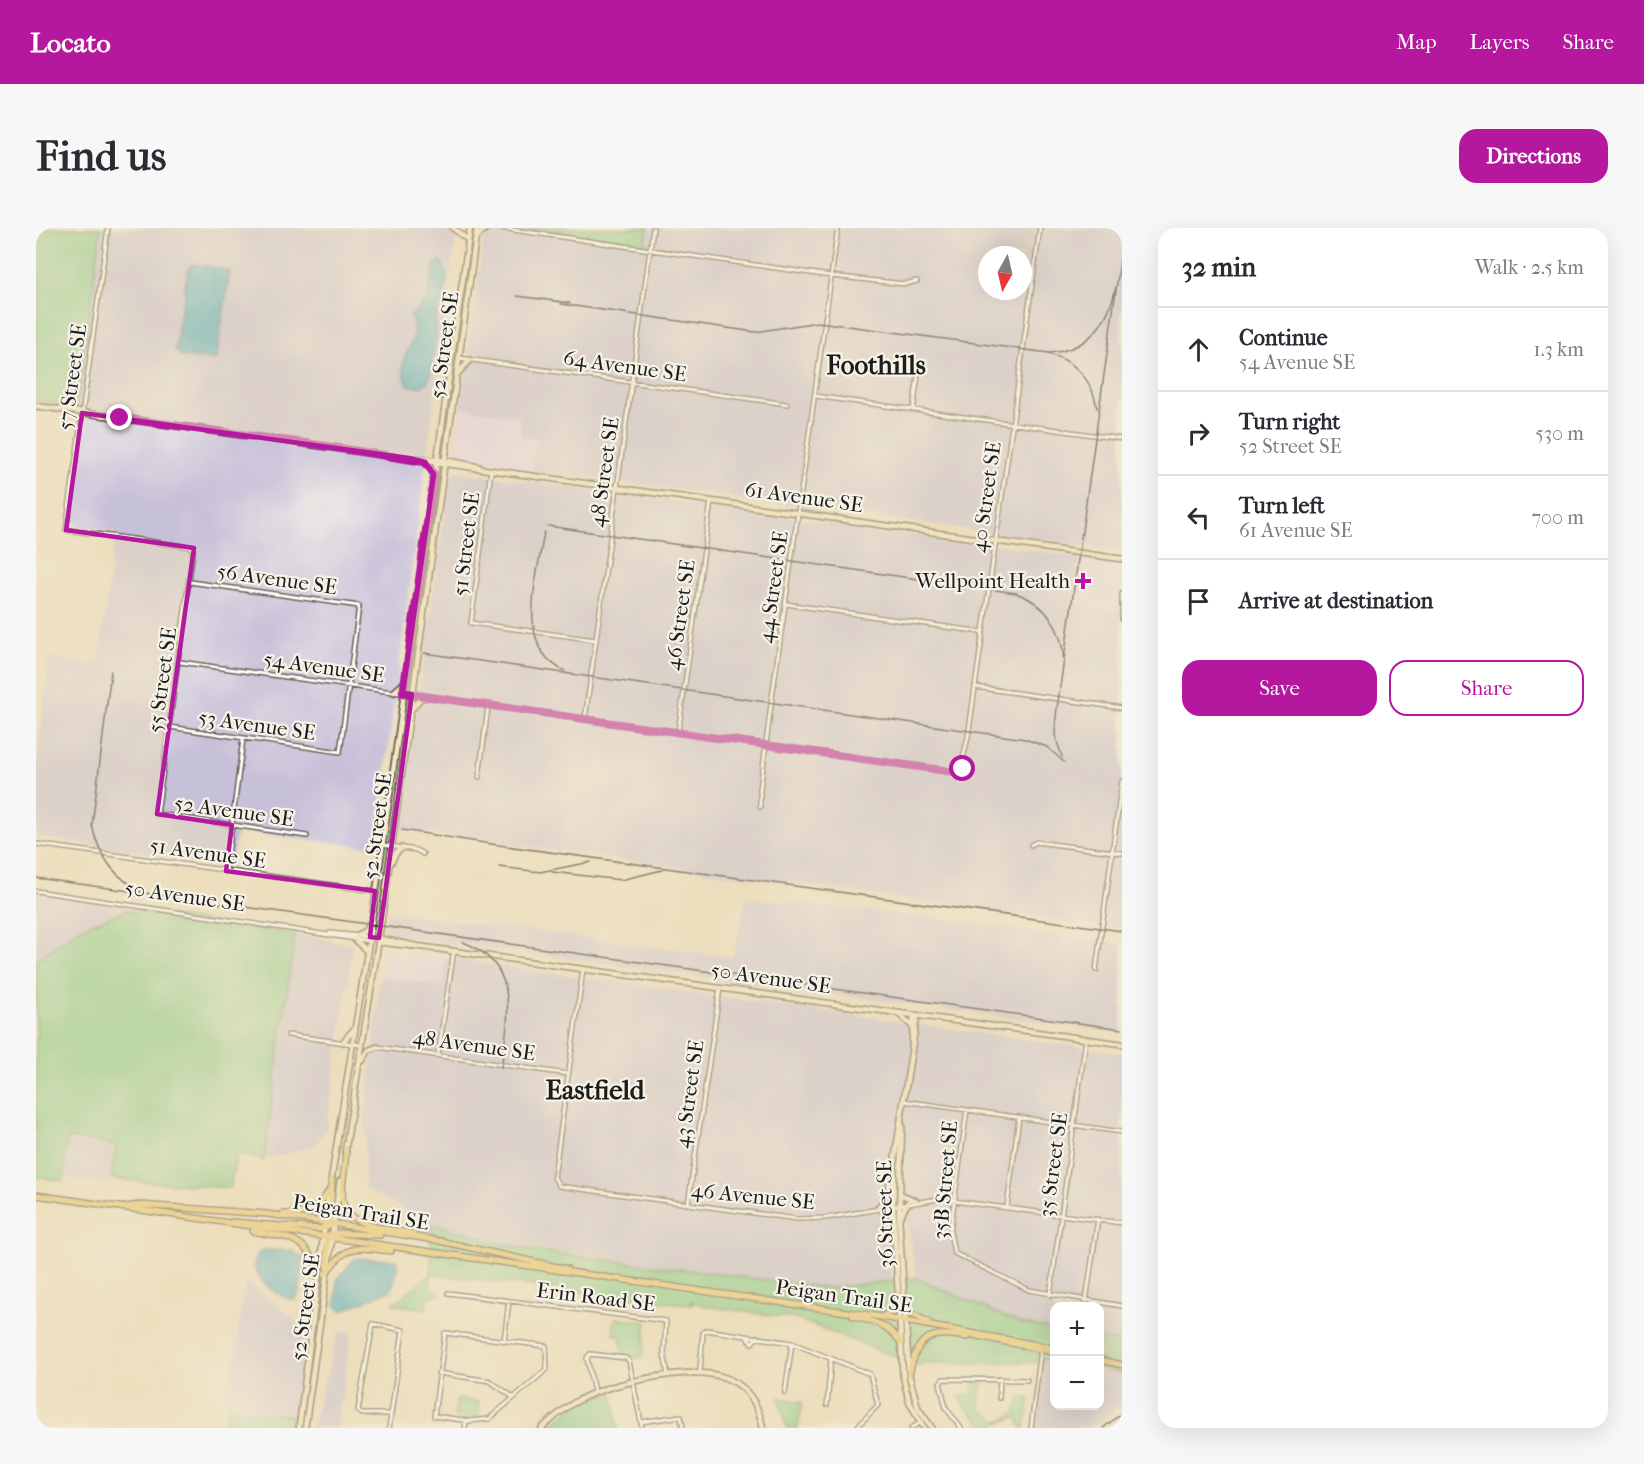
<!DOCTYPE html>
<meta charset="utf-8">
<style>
:root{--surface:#fff;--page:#f7f7f7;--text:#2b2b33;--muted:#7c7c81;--line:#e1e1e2;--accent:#b5179e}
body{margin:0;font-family:"IM FELL French Canon",serif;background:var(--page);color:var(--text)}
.controls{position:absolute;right:18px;bottom:18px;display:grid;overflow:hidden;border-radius:12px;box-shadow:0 6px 24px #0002}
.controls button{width:54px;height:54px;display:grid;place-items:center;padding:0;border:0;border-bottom:2px solid var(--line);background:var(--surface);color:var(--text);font:30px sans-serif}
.compass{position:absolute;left:942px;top:18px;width:54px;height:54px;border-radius:50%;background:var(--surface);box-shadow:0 6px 24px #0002;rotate:188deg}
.stop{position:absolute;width:18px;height:18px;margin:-14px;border:4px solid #b5179e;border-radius:50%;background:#fff}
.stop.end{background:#b5179e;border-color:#fff;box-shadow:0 2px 6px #0008}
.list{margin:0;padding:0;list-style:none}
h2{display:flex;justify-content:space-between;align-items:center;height:78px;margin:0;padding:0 24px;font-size:26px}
h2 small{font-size:20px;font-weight:400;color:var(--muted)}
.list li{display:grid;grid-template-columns:39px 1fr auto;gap:18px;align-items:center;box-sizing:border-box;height:84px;padding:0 24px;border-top:2px solid var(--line)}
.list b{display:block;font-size:22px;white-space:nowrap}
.list p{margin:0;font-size:20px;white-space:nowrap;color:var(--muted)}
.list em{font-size:20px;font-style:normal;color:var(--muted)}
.actions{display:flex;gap:12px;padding:18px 24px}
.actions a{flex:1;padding:14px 0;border:2px solid var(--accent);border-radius:18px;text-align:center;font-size:21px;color:var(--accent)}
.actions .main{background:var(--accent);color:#fff}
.icon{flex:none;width:33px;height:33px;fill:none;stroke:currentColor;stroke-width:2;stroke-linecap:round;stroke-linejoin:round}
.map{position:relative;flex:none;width:1086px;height:1200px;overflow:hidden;border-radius:18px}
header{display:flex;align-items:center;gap:36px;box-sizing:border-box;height:84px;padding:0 30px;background:var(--accent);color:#fff}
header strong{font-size:28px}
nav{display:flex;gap:33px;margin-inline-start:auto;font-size:21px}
.intro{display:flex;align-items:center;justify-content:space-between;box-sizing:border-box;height:144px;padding:0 36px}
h1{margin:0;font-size:42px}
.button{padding:15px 27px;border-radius:18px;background:var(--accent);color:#fff;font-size:21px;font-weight:700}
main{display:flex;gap:36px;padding:0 36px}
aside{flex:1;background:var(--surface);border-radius:18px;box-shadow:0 6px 24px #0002}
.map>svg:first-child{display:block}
.built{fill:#e5d3f1}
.industrial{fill:#c7c0d9;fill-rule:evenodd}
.green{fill:#83cd8a;stroke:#507453;stroke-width:1.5}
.water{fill:#46acc5;stroke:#316470;stroke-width:1.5}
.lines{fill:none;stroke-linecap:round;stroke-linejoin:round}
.street-casing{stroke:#656054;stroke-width:6}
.secondary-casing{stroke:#656054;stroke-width:8}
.primary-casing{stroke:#656054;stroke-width:8}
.street{stroke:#fff;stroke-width:3}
.secondary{stroke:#f7e8c3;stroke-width:4.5}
.primary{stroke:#ebc669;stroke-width:5}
.rail{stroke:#1c1c1c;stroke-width:1.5}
.route{stroke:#b5179e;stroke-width:8}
.marked{fill:none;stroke:#b5179e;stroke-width:4.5;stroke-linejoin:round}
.poi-dot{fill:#b5179e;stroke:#f7f3e8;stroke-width:2}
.labels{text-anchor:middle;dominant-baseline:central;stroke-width:4.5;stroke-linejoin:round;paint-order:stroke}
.street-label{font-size:21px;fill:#1c1c1c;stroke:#f7f3e8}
.poi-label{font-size:21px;fill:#1c1c1c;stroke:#f7f3e8;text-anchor:end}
.district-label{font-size:27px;font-weight:bold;fill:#1c1c1c;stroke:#f7f3e8}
</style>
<header>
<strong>Locato</strong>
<nav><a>Map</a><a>Layers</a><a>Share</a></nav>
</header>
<div class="intro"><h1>Find us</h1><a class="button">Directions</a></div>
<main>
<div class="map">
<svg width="1086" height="1200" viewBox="0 0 1086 1200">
<rect width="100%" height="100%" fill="#f7f3e8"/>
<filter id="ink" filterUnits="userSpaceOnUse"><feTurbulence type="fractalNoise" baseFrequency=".0167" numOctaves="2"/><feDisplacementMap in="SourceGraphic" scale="12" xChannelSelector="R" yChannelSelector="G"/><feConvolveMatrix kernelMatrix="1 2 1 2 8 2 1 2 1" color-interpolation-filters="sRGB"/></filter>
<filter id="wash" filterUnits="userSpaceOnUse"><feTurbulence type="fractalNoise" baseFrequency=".008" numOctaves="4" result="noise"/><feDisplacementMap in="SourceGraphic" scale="24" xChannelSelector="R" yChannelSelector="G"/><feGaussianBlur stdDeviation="1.35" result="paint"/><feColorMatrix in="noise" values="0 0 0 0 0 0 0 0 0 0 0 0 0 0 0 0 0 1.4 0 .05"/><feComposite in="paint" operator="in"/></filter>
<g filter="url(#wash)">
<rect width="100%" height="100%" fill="#ecdebc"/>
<path class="built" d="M424,180L482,188L500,211L495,242L417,231Z
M1044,329L1080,334L1085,339L1082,383L1038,376Z
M351,722L410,730L408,758L344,749L348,725Z"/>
<path class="industrial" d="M65,0H421L339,620L201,603L195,637L0,609V542L13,430L62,436L79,305L40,298L36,289L51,192L41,177Z
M449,0H487L609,16L612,0H1086V323L495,242L500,211L486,208L482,188L424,180ZM951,27H987V63H951Z
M418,243L1044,329L1038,376L1081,383L1086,339V701L363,601L413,255Z
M0,667L91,679L44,700L0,733Z
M710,669L904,691L1086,716V805L346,706L352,684L697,729Z
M259,706L317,717L291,898L280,917L228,932Z
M410,730L1086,825V1115L1064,1111V1078H1018V1102L983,1095L880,1050L870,986L849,959L855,1052L794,1060L460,1015L436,1006L395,996L329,961V889L344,749L407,758Z
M34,913L78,919L73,956L29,950Z
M209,1053L271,1100L259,1189L192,1180Z
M311,1103L316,1104L301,1200H275L302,1105Z
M1008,1131L1018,1133V1178H1064V1141L1086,1146V1176L1054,1200H998Z"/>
<path class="green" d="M0,0H65L41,177L0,173Z
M487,0H612L609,17Z
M91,682L259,706L228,932L201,926L194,960L75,951L80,918L32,910L27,953L0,949V733L44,700Z
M395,996L436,1006L460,1015L503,1023L794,1060L880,1050L983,1095L1018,1102V1133L1008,1131L999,1134L888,1135L881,1137L761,1091L670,1078L655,1073L656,1077L396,1046L394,1059L405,1066L392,1068L390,1081L357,1076L395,1046Z
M579,1090L611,1094L607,1128L596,1131L588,1127L584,1108L577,1106Z
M1064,1111L1086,1115V1146L1064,1141Z
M937,1154H947L943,1171L944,1181L961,1193C975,1190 984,1185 983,1168L994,1170L989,1200H985L982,1189L957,1196V1200H949L927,1176L924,1168L937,1167Z
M576,1162L582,1200H511L545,1174Z
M743,1170L766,1174L762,1200H751Z
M421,1171L442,1174L443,1190L418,1188Z
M192,1180L259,1189L258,1200H189Z"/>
<path class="water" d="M405,32L411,50L405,77L400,85V109L393,152C387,159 382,160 372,157C355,123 389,119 374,89L391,71L399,36Z
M157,36L194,43L180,131L148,129L139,122C143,103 143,82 150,65L148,62L153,39Z
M226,1022H255L267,1030L264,1063L259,1072C240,1071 201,1039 226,1022Z
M319,1030L360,1032L363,1039L355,1062L306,1083L300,1078L301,1052Z"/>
</g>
<g filter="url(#ink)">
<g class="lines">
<g class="street-casing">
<path id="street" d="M72,0L30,302L155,319L157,322L121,586L271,608
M464,0L795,48L869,56L881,53
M423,130L751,176
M779,168L1086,211
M877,182L884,134
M455,242L435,395L560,412
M1086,366V392
M750,376L946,404
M144,434L924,544L932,509L1004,0
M939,459L1086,480
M549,491L617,0
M134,499L304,524L323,378L154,354
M642,505L675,273
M443,549L452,479
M724,579V562L735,477L802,0
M0,616L339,663
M346,617L380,622L387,626
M995,617L1000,614L1086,625
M190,643L207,511
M0,663L333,713
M294,705L334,709
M547,742L518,949L523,958L761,991L790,990L902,971L1086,995
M1060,742L1086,553
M252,807L325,817
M341,819L532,846
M402,827L418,722
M868,873L1086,904
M931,882L914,1004L918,1025L993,1062L1086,1078
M652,976L684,760
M971,979L983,889
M412,1065L630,1093L628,1126L632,1147
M1014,1067L1050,811
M1050,1073L1062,991
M409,1105L510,1118L511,1141L453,1191L434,1193L398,1188Z
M711,1109L716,1115L721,1109
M468,1113L473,1073
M664,1143L667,1105L670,1102L756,1115L834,1146L842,1177L820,1200
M402,1145L454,1153L477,1169
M558,1164L551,1130L554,1126L590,1130L593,1133L606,1200
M749,1165L756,1115
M963,1170L964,1151
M791,1177L795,1131
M605,1194L645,1188L647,1200
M353,1200L367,1102L337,1096L322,1182L326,1186H355
M429,1200L430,1193
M875,1200L884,1195
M925,1200L910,1180L904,1155L907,1151L991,1152
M995,1200L1005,1121"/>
</g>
<g class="secondary-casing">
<path id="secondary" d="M417,0L432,12
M441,9L450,0
M423,144L434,132
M0,178L1086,331
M375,230L414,233L443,239
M358,464L368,455
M375,482L384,471L390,469
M354,636L360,625L366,620
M321,707L329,703L335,694
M334,709L380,718L1086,816
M318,711L331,723
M342,714L378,718
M863,786L876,798
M881,787L859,929L857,977L867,1148L873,1173L888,1200
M307,814L319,800
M876,816L878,787
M326,833L333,822L341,819
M866,897L863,991L873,1147L882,1180L896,1200
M309,924L343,710L441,0
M855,950L851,967L842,980L857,987
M295,953L333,713L434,0
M864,966L880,973
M864,989L872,974
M263,1200L293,964
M269,1200L304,953
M506,1200C517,1190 529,1179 543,1172C565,1160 589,1155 613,1150C663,1141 715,1137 727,1200"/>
</g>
<g class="primary-casing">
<path id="primary" d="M310,921C310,938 304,957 307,974C312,1000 357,1001 377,1006
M0,967L846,1089L1018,1120
M90,979L104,977L231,986L294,995L399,1012L531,1041
M247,986C273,985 280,985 294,961
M196,994L283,1001L297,997
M294,997L296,951
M217,1003C253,1011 269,1006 282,1045
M287,1009L297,1005L344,1007
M291,1036V1008
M289,1046C312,1015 319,1019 355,1023
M868,1075L876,1086L892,1094
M817,1088C838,1094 853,1096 865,1115
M846,1089L857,1082L862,1065
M928,1105L1018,1124
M1064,1132L1086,1137
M873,1147C882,1107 892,1103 932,1109"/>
</g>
<use href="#street" class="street"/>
<use href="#secondary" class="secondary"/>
<use href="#primary" class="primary"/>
<path class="rail" d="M481,68L534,75
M525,76L719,104L782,94L1013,125C1052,122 1072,95 1080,59
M1012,126C1039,132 1057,153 1061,180
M512,298L980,365C1011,376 1027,402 1028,434
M508,304C502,348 477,420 529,443
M388,425L989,511L1011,519L1028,534
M75,443L56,598C63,627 77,650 105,662
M1026,529L1019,507L1020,488L1086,19
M366,602L455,616L1086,703
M463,639L504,644L555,634
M516,644L585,652L626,642
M0,650L1086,801
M427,714C486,736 472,792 465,840
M1067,1200L1086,1185"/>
</g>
</g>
<g class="lines" filter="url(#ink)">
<path class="route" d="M84,190L283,217L389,234L398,246L367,465L918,544L927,541"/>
</g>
<path d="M0 0H1086V1200H0ZM46,185L373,230L389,234L398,246L367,465L376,466L343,710L334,709L339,663L190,643L196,597L121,586L158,320L30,302Z" fill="#ecdebc" fill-opacity=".55" fill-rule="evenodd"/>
<path class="marked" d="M46,185L373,230L389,234L398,246L367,465L376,466L343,710L334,709L339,663L190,643L196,597L121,586L158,320L30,302Z"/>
<path class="poi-dot" d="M1044 344h6v6h6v6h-6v6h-6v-6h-6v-6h6z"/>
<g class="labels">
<g class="street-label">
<text transform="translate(408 117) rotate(-82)">52 Street SE</text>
<text transform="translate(589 138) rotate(8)">64 Avenue SE</text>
<text transform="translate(36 149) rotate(-82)">57 Street SE</text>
<text transform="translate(568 244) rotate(-82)">48 Street SE</text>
<text transform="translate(768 269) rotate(8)">61 Avenue SE</text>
<text transform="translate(950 269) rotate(-82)">40 Street SE</text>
<text transform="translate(430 316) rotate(-83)">51 Street SE</text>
<text transform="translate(241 351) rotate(8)">56 Avenue SE</text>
<text transform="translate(737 359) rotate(-82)">44 Street SE</text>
<text transform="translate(644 387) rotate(-82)">46 Street SE</text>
<text transform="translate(288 439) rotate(8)">54 Avenue SE</text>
<text transform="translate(126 452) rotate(-82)">55 Street SE</text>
<text transform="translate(221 497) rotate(8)">53 Avenue SE</text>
<text transform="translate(198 583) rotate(8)">52 Avenue SE</text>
<text transform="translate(341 598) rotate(-82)">52 Street SE</text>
<text transform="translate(172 625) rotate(8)">51 Avenue SE</text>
<text transform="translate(149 668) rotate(8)">50 Avenue SE</text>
<text transform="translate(735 750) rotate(8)">50 Avenue SE</text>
<text transform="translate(438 817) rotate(8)">48 Avenue SE</text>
<text transform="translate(653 866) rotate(-82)">43 Street SE</text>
<text transform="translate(1017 937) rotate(-82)">35 Street SE</text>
<text transform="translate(909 952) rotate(-85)">35B Street SE</text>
<text transform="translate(717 968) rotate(6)">46 Avenue SE</text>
<text transform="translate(325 984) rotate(9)">Peigan Trail SE</text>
<text transform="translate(849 986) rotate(-91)">36 Street SE</text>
<text transform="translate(808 1068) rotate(8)">Peigan Trail SE</text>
<text transform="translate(560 1069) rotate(7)">Erin Road SE</text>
<text transform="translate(269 1079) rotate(-82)">52 Street SE</text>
</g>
<g class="poi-label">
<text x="1034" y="353">Wellpoint Health</text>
</g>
<g class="district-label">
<text x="840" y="137">Foothills</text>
<text x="559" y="862">Eastfield</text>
</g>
</g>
</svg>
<div class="controls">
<button>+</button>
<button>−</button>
</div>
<svg class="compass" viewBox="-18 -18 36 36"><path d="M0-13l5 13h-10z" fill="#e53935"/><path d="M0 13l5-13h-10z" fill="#7c7c81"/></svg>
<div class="stop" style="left:927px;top:541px"></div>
<div class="stop end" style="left:84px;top:190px"></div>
</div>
<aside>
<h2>32 min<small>Walk · 2.5 km</small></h2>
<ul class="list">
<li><svg class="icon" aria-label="ahead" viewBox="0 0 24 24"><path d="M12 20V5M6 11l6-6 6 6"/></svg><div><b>Continue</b><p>54 Avenue SE</p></div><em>1.3 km</em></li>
<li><svg class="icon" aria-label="right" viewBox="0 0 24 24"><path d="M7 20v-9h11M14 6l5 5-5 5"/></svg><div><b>Turn right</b><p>52 Street SE</p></div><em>530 m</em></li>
<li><svg class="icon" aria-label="left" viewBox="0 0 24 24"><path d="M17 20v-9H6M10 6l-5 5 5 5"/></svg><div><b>Turn left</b><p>61 Avenue SE</p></div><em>700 m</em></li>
<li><svg class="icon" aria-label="arrive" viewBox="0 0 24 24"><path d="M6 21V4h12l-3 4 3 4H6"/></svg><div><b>Arrive at destination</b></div></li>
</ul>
<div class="actions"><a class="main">Save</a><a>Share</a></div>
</aside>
</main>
